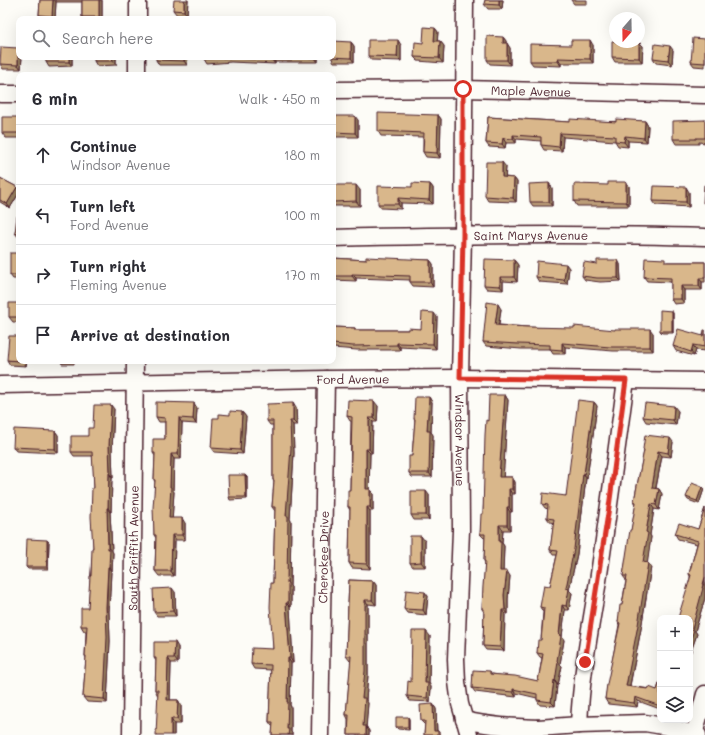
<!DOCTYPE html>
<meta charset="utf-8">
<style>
:root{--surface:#fff;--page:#f7f7f7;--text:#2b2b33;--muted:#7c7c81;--line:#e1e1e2}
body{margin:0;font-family:Mali,sans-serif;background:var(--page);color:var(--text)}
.controls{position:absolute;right:12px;bottom:12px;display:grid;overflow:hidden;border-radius:8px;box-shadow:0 4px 16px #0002}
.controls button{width:36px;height:36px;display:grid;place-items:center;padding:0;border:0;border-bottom:1px solid var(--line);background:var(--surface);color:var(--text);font:20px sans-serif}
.compass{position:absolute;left:609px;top:12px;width:36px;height:36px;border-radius:50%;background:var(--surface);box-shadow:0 4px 16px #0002;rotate:200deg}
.stop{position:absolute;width:12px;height:12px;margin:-9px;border:3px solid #d93025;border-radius:50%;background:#fff}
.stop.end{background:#d93025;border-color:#fff;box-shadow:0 1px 4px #0008}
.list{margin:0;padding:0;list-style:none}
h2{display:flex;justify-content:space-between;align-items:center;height:52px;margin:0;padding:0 16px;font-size:17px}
h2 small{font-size:13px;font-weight:400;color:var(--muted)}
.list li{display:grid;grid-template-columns:26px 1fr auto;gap:12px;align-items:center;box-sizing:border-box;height:60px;padding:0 16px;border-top:1px solid var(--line)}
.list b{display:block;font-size:15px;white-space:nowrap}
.list p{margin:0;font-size:13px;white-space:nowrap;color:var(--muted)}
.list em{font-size:13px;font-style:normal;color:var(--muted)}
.icon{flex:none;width:22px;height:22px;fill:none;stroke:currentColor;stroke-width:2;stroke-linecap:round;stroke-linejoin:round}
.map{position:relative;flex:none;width:705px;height:735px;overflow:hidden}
.search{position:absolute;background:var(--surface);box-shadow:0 4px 16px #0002;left:16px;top:16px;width:320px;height:44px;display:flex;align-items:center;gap:10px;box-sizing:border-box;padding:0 14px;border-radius:8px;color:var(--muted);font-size:15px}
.panel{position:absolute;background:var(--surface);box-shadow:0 4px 16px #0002;left:16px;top:72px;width:320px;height:292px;border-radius:8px}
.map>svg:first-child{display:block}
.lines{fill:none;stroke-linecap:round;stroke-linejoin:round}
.minor-casing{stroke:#4a1f2b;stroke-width:19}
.minor{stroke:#fdfcf7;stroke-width:16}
.wall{fill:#bb9d78;stroke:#4a1f2b}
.shaded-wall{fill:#988061;stroke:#4a1f2b}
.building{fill:#d9b78b;stroke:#4a1f2b}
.route{stroke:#d93025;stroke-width:5}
.labels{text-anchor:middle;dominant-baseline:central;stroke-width:3.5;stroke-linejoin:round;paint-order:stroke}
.street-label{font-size:12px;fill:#4a1f2b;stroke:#fdfcf7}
</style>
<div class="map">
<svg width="705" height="735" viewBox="0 0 705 735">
<rect width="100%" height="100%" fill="#fdfcf7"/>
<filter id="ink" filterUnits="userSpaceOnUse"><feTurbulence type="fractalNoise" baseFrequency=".025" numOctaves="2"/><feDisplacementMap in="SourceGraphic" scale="8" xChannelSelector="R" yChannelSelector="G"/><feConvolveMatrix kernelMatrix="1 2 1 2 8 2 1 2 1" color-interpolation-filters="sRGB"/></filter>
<g filter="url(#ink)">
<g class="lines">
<g class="minor-casing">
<g id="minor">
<path id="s1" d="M465,0L463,235L460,378L461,530L456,659L457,682L460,704L469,735"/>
<path d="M138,19V0"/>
<path d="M137,75V57"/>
<path id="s2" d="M333,90L463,89L705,95"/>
<path d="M0,94H19"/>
<path id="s3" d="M333,238C457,235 581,233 705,237"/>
<path id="s4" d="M0,385L326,379L460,378L705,381"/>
<path d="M464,720C488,726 513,727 538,728"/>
<path d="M579,725C581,677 590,629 598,581C608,514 617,447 626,380"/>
<path id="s5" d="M131,735L135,361"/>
<path id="s6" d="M320,735L326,379"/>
<path d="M527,735L538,728L579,725L645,723L669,727L698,735"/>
<path d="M694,735L705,694"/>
</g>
</g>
<use href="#minor" class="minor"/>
</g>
<path class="wall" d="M40,0H102V19H83L82,17V2H56L55,19H42L39,15Z
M188,0L187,15H177L173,10Z
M485,0H503L502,9H488L484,4Z
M571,0H587V4H574Z
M435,28L438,32L437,41H440L444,46L443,63L418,61L414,57L423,43Z
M503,37L506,41V43L510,48V65L490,64L487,60Z
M705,39V67L694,66L691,62Z
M351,42L354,46V62H334L331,57Z
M639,42L643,46L642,62H615L612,57Z
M401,45V61L371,60L368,56Z
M593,45V63H561V66L533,65L530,61Z
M673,50L672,65L656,63L653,58Z
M19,57H22L21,69H3L0,64Z
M72,57V66L49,67L46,62Z
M116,57V65L97,66L94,61Z
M188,57L187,65H159L156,60Z
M204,57H318V62H275V64L231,62L207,64L204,59Z
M438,115L441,119L440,158L426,157L423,152V137L381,136L378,131Z
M333,116L358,120V137H333Z
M19,117V138H6L2,133Z
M488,117L570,122L645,121L648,126L647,142L628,141V147L618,146L615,141L563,137L562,151L544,150L541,145V141L516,139V143H506L505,148L489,147L486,143Z
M705,120V143L699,142V144H676L673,139Z
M506,167L505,177L514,178L517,182L516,202L488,201L485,196Z
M0,178L17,187L19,191V193L10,208L0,202Z
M549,183L552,188V206H533L530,202Z
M430,184L433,188V204L401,203V209L381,208L378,204L412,187Z
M333,185L360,190V206H333Z
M629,186V206H577L574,201Z
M689,192V207L656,205L653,201Z
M19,216V238L15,233Z
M19,253V279H13L10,275Z
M333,258L366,260H430L433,264V287L413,286L410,282V280L356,278V281L333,280Z
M514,260L518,265L517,282L503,281V290L487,289L484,285Z
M667,262H705V282H702V290H684V303L674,304L671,299V282L647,281L644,277Z
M597,264H620L621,281L600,282L585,280L582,276Z
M569,268L567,284L539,282L536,277Z
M19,303V322H13L9,317Z
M501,309L499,325L528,327L653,333V351H613L565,347V354H553L550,349H521L486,346L483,342Z
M673,313V333H662L660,331Z
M437,317L436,349L400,347V350H357L333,348V327L355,328L356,330H408L421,329Z
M705,330V351L696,350L694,356L676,351L673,346L703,336Z
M7,360L27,361L26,366L10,365Z
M74,361V364H62L61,362Z
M505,395L508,400L503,477H512L515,482V494H512V512H510V530H503L502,543L504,546L503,571L510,576L508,599V614H505L504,651L486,650L483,646L484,612L482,609L485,563L484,561L485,538H484L480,534L483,514L488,421Z
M429,397L432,402L431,432L433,435L432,477H412L409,473L412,456L415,421L414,419Z
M594,402L597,406L587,478H586L577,554L569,590L572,593L569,610H565L562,637L564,640L560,664L562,666L558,685H557L555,706L540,705L537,700V698L516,693V697L475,692L472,688L490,671L492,674L538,681L542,658L540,657L537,653L541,640L543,612L540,607L550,586L557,555H553L550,550L554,523L550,522L547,518L548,509L545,508L542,504L566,496Z
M378,406L377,422H373L372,453H370L369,489L373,494V511H370V569L352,568L349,563L350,510L348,507L350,490L351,421H350L347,416Z
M197,408L196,424L182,423L181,459H174L173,490L174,492L172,518L185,523V540H175L174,576H159L155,571L156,538L154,535L155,482L154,480L155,456L153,453L165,439V422H159L156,417Z
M296,408L297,425H293L294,453L290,519L291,521L290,586L291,587V607H290L293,663H291L290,705L291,707V732L292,733V735H272L273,726H272L269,722L271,670L254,669L251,664L273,649V583L275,511L272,507L274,482L273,480V425H270L267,421Z
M114,409L112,451L113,478H112L111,512H110L112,551L113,553L112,571H111L109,612L110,641L107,703L87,702L83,697L86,658L85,656L86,631H84L81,626L88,608L93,548L94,488L93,456H74L71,452L88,436L93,428Z
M678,411L676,425L646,422L643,417Z
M242,412L246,417L243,454L214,452L211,448L219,418Z
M55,431L58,435V453L16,451L13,447Z
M673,442L671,457L662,456L656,488L659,489L662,494L659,510L654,509L650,535L651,537L647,562L651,567L641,629L630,686L657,690L660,681V709L638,701L637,707L608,704L605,699L619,625L618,622L622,605L626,580L623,576L636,504L634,501L644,451L643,449Z
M245,475L247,477V499L230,500L229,497Z
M704,489L699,504L688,500L686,497Z
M429,495V520H414L411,515Z
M705,508V598L695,631L697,634L690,654V576L689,574L697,544L678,539L675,534L698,529Z
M425,541V567H413L410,563Z
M49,542L48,569H28L26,567Z
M349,580L373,581L376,585V605L368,604V675L366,700L368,703L366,726L369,731V735H348V719L346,715L351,661H350L346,656Z
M175,592L176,616H157L154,612Z
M428,596L426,615L407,613L404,609Z
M430,636L429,683L431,687L430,702L410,701L407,696L411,682Z
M178,647V663H171L170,700H178L181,705V724H174V735L157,694L155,690L156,661L154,658Z
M433,704L436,709L437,731H438L441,735H424L425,725L421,721Z
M408,717L409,719V730L398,729L396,727Z"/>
<path class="shaded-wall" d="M53,0H55L56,2L55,19H54L52,16Z
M99,0H102V19H101L99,17Z
M184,0H188L187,15L184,11Z
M499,0H503L502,9L499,5Z
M435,28L438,32L437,46L434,41Z
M503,37L506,41V47L503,43Z
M398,40L401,45V61L397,57Z
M590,40L593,45V63L590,59Z
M440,41L444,46L443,63L439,58Z
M351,42L354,46V62L351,58Z
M639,42L643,46L642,62L639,58Z
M507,43L510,48V65L507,60Z
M670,46L673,50L672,65L668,60Z
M18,48L19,57H22L21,69L18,65Z
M69,57H72V66L69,62Z
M112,57H116V65L113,61Z
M184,57H188L187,65L184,61Z
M272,57L275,62V64L272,60Z
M315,57H318V62L315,58Z
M558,58L561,63V66L558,61Z
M438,115L441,119L440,158L437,153Z
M355,116L358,120V137L355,133Z
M645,121L648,126L647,142L644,138Z
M560,133L563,137L562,151L559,147Z
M513,135L516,139V143L513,139Z
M625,136L628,141V147L624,142Z
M503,138L506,143L505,148L502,144Z
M502,162L506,167L505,182L502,177Z
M514,178L517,182L516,202L513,198Z
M626,182L629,186V206L626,202Z
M549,183L552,188V206L549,202Z
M430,184L433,188V204L429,200Z
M356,185L360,190V206L356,201Z
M17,187L19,191V193L10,208L7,204Z
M686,187L689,192V207L686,202Z
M398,198L401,203V209L398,204Z
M430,260L433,264V287L430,282Z
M514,260L518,265L517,282L514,277Z
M618,260L620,264L621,281L618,278Z
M566,264L569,268L567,284L564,280Z
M352,274L356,278V281L352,276Z
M500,277L503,281V290L500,286Z
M699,278L702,282V290L699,286Z
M681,286L684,290V303L681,299Z
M498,304L501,309L498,329L495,325Z
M672,311L673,313V333L672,331Z
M434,313L437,317L436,349L433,344Z
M650,329L653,333V351L650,347Z
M397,343L400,347V350L397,345Z
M562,343L565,347V354L562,350Z
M693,345L696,350L694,356L691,352Z
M23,361H27L26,366Z
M505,395L508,400L503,482L499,477Z
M429,397L432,402L431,432L433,435L432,477L429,473L427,431Z
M374,401L378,406L377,422L374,418Z
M594,402L597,406L587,478L584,474Z
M194,403L197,408L196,424L193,419Z
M293,403L296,408L297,425L293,421Z
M111,405L114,409L112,451L113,478L110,473L109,446Z
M674,406L678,411L676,425L673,420Z
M242,412L246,417L243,454L240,450Z
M179,418L182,423L181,459L178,454Z
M369,418L373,422L372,453L369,449Z
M290,421L293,425L294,453L290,519L291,521L290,586L291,587V607L288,603L287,583L286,516Z
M55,431L58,435V453L55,449Z
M670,438L673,442L671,457L668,453Z
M366,449L370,453L369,494L366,489Z
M658,451L662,456L655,492L652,488Z
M171,454L174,459L173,490L174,492L172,523L169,518Z
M109,473L112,478L111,512L108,508Z
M583,474L586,478L577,554L569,590L572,593L569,610L566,606V588Z
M245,475L247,477V499L246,497Z
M512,477L515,482V494L512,489Z
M702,487L704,489L699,504L697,501Z
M370,489L373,494V511L370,507Z
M509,489L512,494V512L509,507Z
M659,489L662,494L659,510L656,505Z
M426,491L429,495V520L426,515Z
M651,504L654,509L650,535L651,537L647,566L643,562L646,532Z
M367,507L370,511V569L367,564Z
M507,507L510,512V530L507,525Z
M107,508L110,512L112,551L113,553L112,571L109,567Z
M182,518L185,523V540L182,535Z
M499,525L503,530L502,543L504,546L503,575L500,571L499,542Z
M172,535L175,540L174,576L171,571Z
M421,536L425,541V567L421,562Z
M47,540L49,542L48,569L47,567Z
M648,563L651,567L641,629L629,690L626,686Z
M108,567L111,571L109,612L110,641L107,703L104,699Z
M507,571L510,576L508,599V614L505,610L504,595Z
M705,577V598L695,631L697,634L690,654V641L692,629Z
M373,581L376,585V605L372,600Z
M172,588L175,592L176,616L173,611Z
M425,592L428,596L426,615L423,610Z
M365,600L368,604V675L366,700L368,703L366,730L363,726L362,698Z
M286,603L290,607L293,663L290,658Z
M562,605L565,610L562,637L564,640L560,664L562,666L558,685L555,681Z
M502,610L505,614L504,651L500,647Z
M426,631L430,636L429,683L431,687L430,702L427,698L425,683Z
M175,642L178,647V663L174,658Z
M168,658L171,663L170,705L167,700Z
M288,658L291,663L290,705L291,707V732L292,733V735H288L287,729V702Z
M554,680L557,685L555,706L551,702Z
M513,689L516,693V697L513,692Z
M635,697L638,701L637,707L634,703Z
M178,700L181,705V724L177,719Z
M433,704L436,709L437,735L434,731Z
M408,717L409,719V730L408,727Z
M171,719L174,724V735H171Z
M366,726L369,731V735H366Z"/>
<path class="building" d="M40,0H53L52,16L39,15Z
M82,0H99V17H82Z
M174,0H184V11L173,10Z
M485,0H499V5L484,4Z
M424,27L435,28L434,41H440L439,58L414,57L415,42L423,43Z
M487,36L503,37V43H507V60H487Z
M693,38L705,39V63L691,62Z
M368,40H398L397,57L368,56Z
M571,40H590V59L558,58V61H530V44L571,45Z
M333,41L351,42V58L331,57H333Z
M612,41H615V42H639V58L612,57Z
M655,44L670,46L668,60L653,58Z
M1,47L18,48V65L0,64Z
M45,57H69V62H46Z
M94,57H112L113,61H94Z
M156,57H184V61L156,60Z
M204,57H315V58L272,57V60L228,58L204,59Z
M378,113L438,115L437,153L423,152L424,133L378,131Z
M333,116H355V133L333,132Z
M2,117H19V133H2Z
M488,117L570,122V119L616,122V119L645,121L644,138L625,136L624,142L615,141V136L560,133L559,147L541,145V137L513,135V139L503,138L502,144L486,143Z
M705,120V138H696V139H673V121Z
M486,162H502V177L514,178L513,198L485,196Z
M0,178L17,187L7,204L0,200Z
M608,182H626V202L574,201V184L608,185Z
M412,183L430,184L429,200L398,198V204H378V186L412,187Z
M549,183V202H530L529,184Z
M333,185H356V201L333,202Z
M704,185H705V203H703Z
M654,186L686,187V202L653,201Z
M17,216H19V234L15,233Z
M10,253H19V275H10Z
M366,257L430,260V282H410V276L352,274V276H333V258L366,260Z
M645,258L665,259V262H705V278H699V286H681V299H671V278L644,277Z
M485,259L514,260V277H500V286L484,285Z
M597,260H618V278H597L582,276L584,262L597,264Z
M537,261L566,264L564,280L536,277Z
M487,302L498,304L495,325L528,327L574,328V326L615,330V329H650V347H610L562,343V350L550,349V345L518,344L483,342Z
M9,303H19V317H9Z
M660,310L672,311V331H660Z
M422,312L434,313L433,344L397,343V345L353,346L333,344V327L355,328L354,330H408V328L421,329Z
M678,329L703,336L704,330H705V347L693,345L691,352L673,346Z
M9,336H19V361L7,360Z
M61,361H72V362H61Z
M489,395H505L499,477H512V489H509V507H507V525H499V542H501L500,571H507L504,595L505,610H502L500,647L483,646L484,609H482L483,586L485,561H484L485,534H480L481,514H483L485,435L486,420L488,421Z
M415,397H429L427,431H430L429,473H409V456H412L415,419H414Z
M348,400L374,401V418H369V449H366V489H370V507H367V564L349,563L350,507H348V490H350L352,417L347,416Z
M578,400L594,402L584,474H583L574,549L566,588L569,589L566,606L562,605L559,635L561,636L557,661L558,662L555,681L554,680L551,702L537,700V694L513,689V692L472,688L473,670L490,671V674L515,676L538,681L543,654L537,653L538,640H541L544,608L540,607L544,585L550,586L558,551L550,550L554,519L547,518L548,505L542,504L543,493L566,496Z
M156,402L194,403L193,419L179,418L178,454H171L170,487H171L169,518H182V535H172L171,571H155L156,535H154L153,508L155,480H154L155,453H153V439H165V418L156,417Z
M293,403V421H290L291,448L286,516H288L287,583H288V603H286L290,658H288L287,702H288L287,729H289L288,735H272L273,722H269L271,665L251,664L252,648L273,649L270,607L271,583H273L275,507H272L274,480H273V421H267V404Z
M645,403L674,406L673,420L643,417Z
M94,405H111L109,446L110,473H109L108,508H107L108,549H110L109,567H108L106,607L107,637L104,699L83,697L86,656H85L87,626H81V608H88L90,576H91L92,548H93L91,517L92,488H94L92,452H71V436H88V428H93Z
M230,411L242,412L240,450L211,448L213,418H219V414L230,415Z
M14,429L55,431V449L13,447Z
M645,435L670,438L668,453L658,451L652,488L659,489L656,505L651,504L646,532L648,533L643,562L648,563L638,625L626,686L648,689L649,687L657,690L660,681V706L635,697L634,703L605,699L607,684L620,623L618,622L620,605H622L627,576H623L630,530H631L636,502L634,501L644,450L643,449Z
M228,475H245L246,497H229Z
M692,483L702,487L697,501L686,497Z
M411,491H426V515H411Z
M705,508V577L702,588H703L692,629L694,630L690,641V618H678L691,575L689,574L698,541L675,534L679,523L698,529Z
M410,536H421V562L410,563Z
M27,539L47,540V567H26Z
M349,580L373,581L372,600H365V671L362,698H365L363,726H366V735H348L349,715H346L351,656H346Z
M172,588L173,611L154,612L153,589Z
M406,590L425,592L423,610L404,609Z
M412,631H426L425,683H428L427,698L407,696L408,681L411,682Z
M154,642H175L174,658H168L167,700H178L177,719H171V735H156L158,690H155L156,658H154Z
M433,704L434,731H438V735H424L425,721H421L420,705Z
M396,717H408V727H396Z"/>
</g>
<g class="lines" filter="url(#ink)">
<path class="route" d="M463,89V235L460,378L626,380L609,507L585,662"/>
</g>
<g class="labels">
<g class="street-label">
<text stroke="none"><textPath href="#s2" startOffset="198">Maple Avenue</textPath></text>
<text stroke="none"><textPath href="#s3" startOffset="198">Saint Marys Avenue</textPath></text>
<text stroke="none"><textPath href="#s4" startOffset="353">Ford Avenue</textPath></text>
<text stroke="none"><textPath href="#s1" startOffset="440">Windsor Avenue</textPath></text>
<text stroke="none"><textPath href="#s5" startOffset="187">South Griffith Avenue</textPath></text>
<text stroke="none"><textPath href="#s6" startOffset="178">Cherokee Drive</textPath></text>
</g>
</g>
</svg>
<div class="controls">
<button>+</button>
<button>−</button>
<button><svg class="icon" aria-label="layers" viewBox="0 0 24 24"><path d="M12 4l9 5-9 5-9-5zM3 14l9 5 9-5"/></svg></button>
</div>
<svg class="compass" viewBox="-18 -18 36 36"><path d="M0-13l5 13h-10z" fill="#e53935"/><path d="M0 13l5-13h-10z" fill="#7c7c81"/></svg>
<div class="stop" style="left:463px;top:89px"></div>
<div class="stop end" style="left:585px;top:662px"></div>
<div class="search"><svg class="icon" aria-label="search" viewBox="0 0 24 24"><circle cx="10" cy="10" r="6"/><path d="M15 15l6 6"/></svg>Search here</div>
<section class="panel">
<h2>6 min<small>Walk · 450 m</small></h2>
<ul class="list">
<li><svg class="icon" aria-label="ahead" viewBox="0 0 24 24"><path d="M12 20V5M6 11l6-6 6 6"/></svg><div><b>Continue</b><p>Windsor Avenue</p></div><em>180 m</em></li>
<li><svg class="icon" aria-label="left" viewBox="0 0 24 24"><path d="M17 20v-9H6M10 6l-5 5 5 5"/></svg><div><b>Turn left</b><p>Ford Avenue</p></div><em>100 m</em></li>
<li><svg class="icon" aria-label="right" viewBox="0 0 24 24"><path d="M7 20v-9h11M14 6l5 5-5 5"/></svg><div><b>Turn right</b><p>Fleming Avenue</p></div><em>170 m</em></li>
<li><svg class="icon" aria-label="arrive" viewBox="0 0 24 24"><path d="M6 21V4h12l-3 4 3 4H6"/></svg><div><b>Arrive at destination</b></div></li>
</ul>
</section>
</div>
